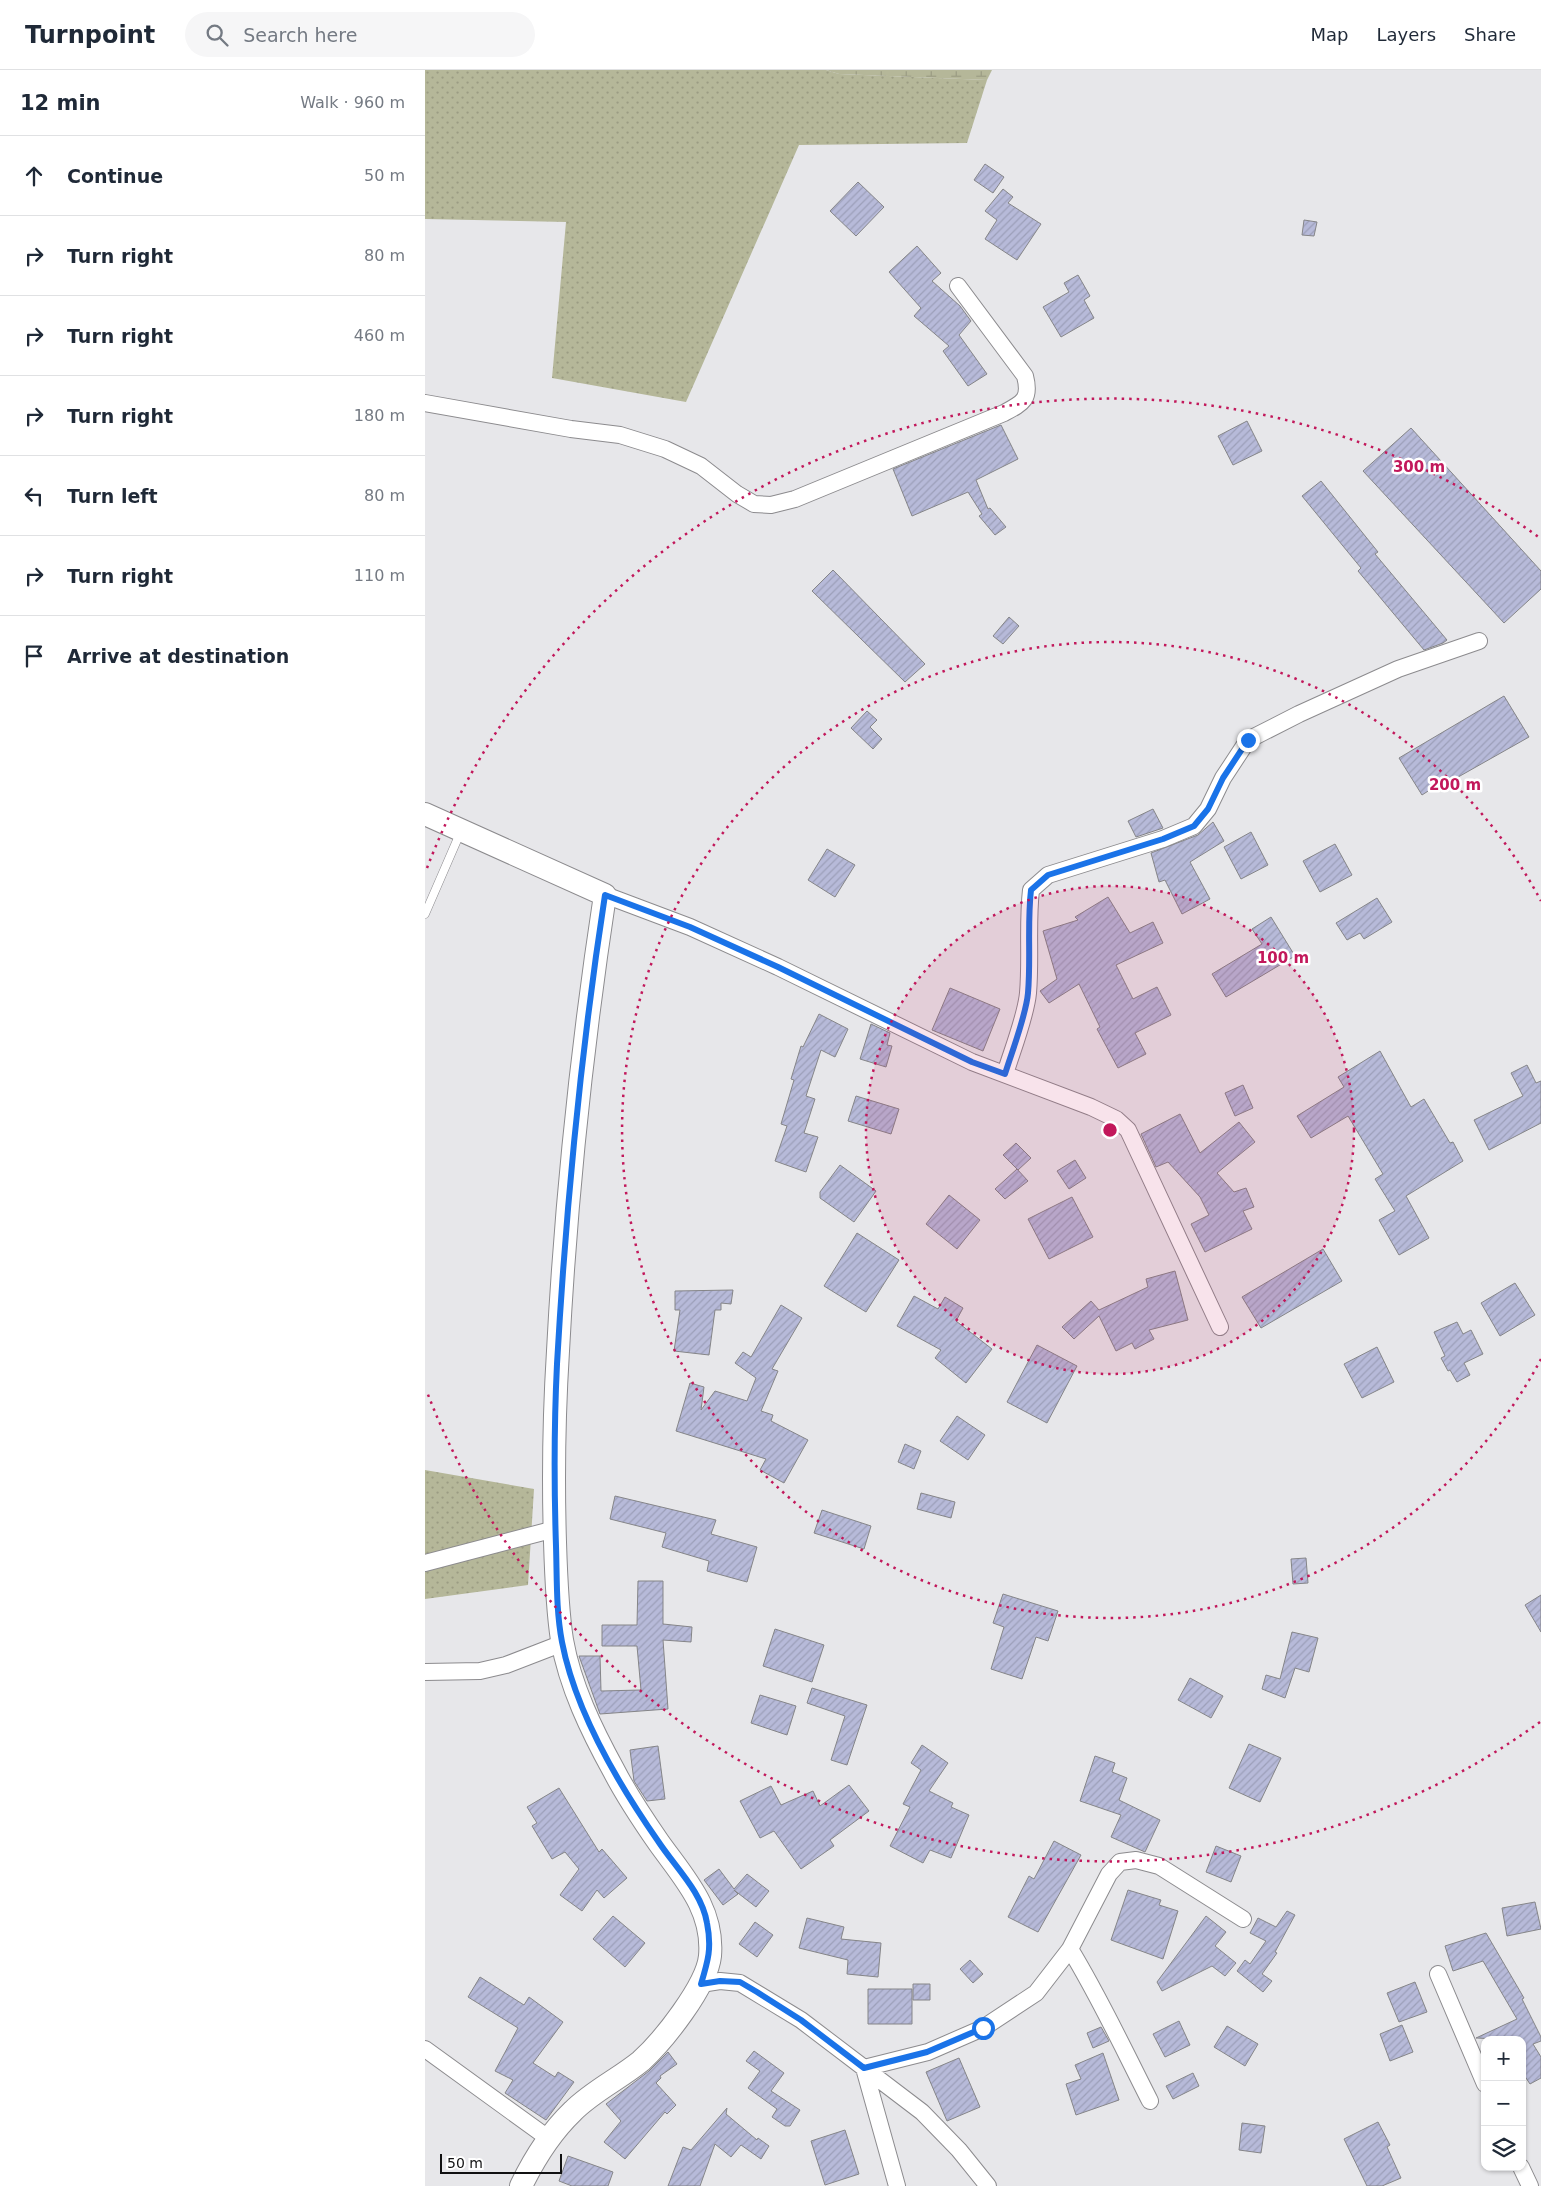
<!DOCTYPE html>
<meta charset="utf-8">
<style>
:root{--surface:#fff;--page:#f6f6f7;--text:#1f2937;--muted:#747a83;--line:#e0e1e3}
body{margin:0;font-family:"DejaVu Sans",sans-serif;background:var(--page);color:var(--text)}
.controls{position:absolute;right:15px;bottom:15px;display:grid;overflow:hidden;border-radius:10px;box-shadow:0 1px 4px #0004}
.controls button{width:45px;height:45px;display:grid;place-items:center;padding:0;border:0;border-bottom:1px solid var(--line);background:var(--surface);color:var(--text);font:25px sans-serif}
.scale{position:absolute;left:15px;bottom:12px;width:122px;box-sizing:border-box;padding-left:5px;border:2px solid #111112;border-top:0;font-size:14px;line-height:18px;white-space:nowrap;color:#111112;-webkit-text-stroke:4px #fff;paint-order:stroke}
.stop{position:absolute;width:15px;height:15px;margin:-11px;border:4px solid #1a73e8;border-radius:50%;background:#fff}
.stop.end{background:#1a73e8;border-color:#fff;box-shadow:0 1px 5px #0008}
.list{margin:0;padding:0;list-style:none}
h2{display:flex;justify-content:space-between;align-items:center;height:65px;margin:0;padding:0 20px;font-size:21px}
h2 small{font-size:16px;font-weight:400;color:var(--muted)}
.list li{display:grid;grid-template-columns:32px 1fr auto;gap:15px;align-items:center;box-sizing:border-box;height:80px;padding:0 20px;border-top:1px solid var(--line)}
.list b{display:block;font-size:19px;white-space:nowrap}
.list em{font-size:16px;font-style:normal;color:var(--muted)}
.icon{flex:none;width:28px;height:28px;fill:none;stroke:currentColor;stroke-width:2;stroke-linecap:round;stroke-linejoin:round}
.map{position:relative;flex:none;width:1116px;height:2116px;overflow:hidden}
header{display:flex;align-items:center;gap:30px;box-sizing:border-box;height:70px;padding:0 25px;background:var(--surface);border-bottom:1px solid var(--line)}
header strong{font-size:24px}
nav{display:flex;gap:28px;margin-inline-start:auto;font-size:18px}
.search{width:350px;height:45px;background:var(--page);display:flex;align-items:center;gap:12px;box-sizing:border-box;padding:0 18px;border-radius:28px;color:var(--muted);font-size:19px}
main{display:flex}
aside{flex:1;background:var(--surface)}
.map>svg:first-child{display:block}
.green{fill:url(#green-dots)}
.wetland{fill:url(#wetland-marsh)}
.building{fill:url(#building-hatch);stroke:#858588}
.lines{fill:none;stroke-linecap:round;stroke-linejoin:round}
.lane-casing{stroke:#8c8b8e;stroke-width:9}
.street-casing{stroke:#8c8b8e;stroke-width:18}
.secondary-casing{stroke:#8c8b8e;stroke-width:24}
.lane{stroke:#fff;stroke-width:8}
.street{stroke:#fff;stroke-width:16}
.secondary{stroke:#fff;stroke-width:22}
.route{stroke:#1a73e8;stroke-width:6}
.ring{fill:none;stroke:#c2185b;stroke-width:2.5;stroke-dasharray:2.5 5}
.centre{fill:#c2185b;stroke:#fff;stroke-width:2.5}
.ring-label{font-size:15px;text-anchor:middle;font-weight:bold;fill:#c2185b;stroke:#fff;stroke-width:5;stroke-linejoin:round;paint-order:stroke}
</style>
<header>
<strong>Turnpoint</strong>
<div class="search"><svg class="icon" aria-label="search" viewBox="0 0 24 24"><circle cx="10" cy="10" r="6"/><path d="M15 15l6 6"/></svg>Search here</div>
<nav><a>Map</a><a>Layers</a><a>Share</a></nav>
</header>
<main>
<aside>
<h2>12 min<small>Walk · 960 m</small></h2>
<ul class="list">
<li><svg class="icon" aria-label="ahead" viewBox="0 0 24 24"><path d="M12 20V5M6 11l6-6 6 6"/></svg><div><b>Continue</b></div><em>50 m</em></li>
<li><svg class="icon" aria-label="right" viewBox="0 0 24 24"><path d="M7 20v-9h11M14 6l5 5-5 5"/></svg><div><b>Turn right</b></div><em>80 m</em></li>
<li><svg class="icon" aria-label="right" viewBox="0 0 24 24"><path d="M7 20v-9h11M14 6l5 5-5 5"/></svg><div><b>Turn right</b></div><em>460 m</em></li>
<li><svg class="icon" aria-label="right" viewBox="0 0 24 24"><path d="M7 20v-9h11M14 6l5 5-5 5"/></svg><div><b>Turn right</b></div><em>180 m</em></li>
<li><svg class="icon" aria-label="left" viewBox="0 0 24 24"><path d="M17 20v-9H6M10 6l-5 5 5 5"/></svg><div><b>Turn left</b></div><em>80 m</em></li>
<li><svg class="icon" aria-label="right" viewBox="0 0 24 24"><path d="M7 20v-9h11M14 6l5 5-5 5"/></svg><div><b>Turn right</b></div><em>110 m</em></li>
<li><svg class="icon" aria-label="arrive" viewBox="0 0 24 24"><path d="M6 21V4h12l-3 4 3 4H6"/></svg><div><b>Arrive at destination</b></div></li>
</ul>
</aside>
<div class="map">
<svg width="1116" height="2116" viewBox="0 0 1116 2116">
<defs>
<pattern id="green-dots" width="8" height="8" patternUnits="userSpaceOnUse" patternTransform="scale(1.25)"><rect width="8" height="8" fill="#b5b799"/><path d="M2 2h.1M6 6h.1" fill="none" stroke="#9b9c83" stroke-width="1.8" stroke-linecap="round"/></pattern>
<pattern id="wetland-marsh" width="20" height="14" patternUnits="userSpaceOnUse" patternTransform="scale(1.25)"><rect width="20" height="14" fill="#b5b799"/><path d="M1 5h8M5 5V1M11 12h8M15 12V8" fill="none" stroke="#9b9c83"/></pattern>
<pattern id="building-hatch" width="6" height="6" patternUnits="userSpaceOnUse" patternTransform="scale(1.25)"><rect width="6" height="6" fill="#b7bad9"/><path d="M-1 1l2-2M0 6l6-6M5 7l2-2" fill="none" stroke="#9c9fb9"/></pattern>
</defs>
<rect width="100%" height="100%" fill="#e7e7ea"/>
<path class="green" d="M0,0H401L414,4L562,10L542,73L374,75L261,332L127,308L141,152L0,149Z
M0,1400L109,1419L103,1515L0,1529Z"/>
<path class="wetland" d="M401,0H567L562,10L414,4Z"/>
<path class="building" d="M560,94L579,107L568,123L549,110Z
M433,112L459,137L431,166L405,141Z
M578,119L588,127L583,133L616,154L592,190L560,169L572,150L560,141Z
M879,150L892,152L889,166L877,165Z
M492,176L516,203L507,211L535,236L546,251L534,265L562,304L543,316L518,281L524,276L489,246L496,238L464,202Z
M653,205L665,226L659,230L669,248L636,267L618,237L644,222L639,213Z
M822,351L837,381L808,395L793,366Z
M576,355L593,389L551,410L563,439L565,438L581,457L570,465L554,446L557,444L543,422L487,446L468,399Z
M986,358L1116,501V519L1079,553L938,401Z
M896,411L953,482L950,484L1022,570L1018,573L999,580L933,501L936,498L877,426Z
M408,500L500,594L480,612L387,521Z
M584,547L594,556L578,574L568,566Z
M1079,626L1104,667L1019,715L1017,712L997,725L974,688Z
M442,641L452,650L445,657L457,669L448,679L426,658Z
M728,739L738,758L711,767L703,751Z
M788,752L799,771L765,792L785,829L757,844L740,810L734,812L726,783L773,765Z
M826,762L843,795L816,809L799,777Z
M910,774L927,805L895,822L878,791Z
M402,779L430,795L410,827L383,810Z
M683,827L705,863L728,852L738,873L691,895L708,929L732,917L746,945L710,963L721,984L693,998L672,959L675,957L654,914L624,933L615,921L632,909L618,861L653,850L650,847Z
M952,828L967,852L939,869L935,863L922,870L911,853Z
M846,847L870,886L801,927L787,904L837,874L827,859Z
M525,918L575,939L558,981L507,960Z
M394,944L423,959L410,987L396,980L381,1026L390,1029L379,1063L393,1067L381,1102L350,1091L362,1056L356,1054L369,1010L366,1009L376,976L378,977Z
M446,954L465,963L462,975L467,976L461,997L435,989Z
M955,981L986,1037L999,1029L1025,1073L1028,1072L1038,1091L981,1126L1004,1168L974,1185L954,1150L970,1141L950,1109L958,1104L923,1046L886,1068L872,1046L919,1017L913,1007Z
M1102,995L1111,1013L1116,1011V1053L1064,1080L1049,1050L1098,1026L1086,1003Z
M818,1015L828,1038L810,1046L800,1023Z
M431,1026L474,1039L466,1064L423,1051Z
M755,1044L775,1083L814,1052L830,1072L792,1103L809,1122L821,1118L829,1137L818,1141L827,1159L780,1182L766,1154L784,1145L775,1127L743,1092L731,1097L716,1064Z
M591,1073L606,1088L593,1100L578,1085Z
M650,1090L661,1108L644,1119L632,1101Z
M415,1095L451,1121L429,1152L395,1128V1122Z
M592,1099L603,1111L580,1129L570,1119Z
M524,1125L555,1150L532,1179L501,1154Z
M647,1127L668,1167L624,1189L603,1149Z
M432,1163L474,1190L441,1242L399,1216Z
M898,1179L917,1211L836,1258L817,1227Z
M750,1201L763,1250L724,1260L729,1269L710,1279L707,1273L691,1281L674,1246L649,1269L637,1257L666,1231L674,1240L723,1217L721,1209Z
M1090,1213L1110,1245L1075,1266L1056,1233Z
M308,1220L306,1234L296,1233V1240H290L284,1285L249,1281L255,1240H250V1221Z
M489,1226L513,1239L520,1227L538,1238L531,1251L567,1279L541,1313L510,1288L516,1280L472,1256Z
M356,1235L377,1248L347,1299L353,1301L336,1341L348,1345L346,1351L383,1370L359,1413L335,1400L341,1389L251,1361L265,1313L279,1317L276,1340L290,1321L322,1331L331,1308L310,1293L318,1282L326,1287Z
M1032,1252L1038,1264L1046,1260L1058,1284L1039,1293L1045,1305L1032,1312L1025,1300L1023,1301L1016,1288L1020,1286L1009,1262Z
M612,1275L652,1296L622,1353L582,1332Z
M952,1277L969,1312L937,1328L919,1294Z
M532,1346L560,1365L543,1390L515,1371Z
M480,1374L496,1381L489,1399L473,1392Z
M496,1423L530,1432L526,1448L492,1439Z
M190,1426L291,1450L286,1464L332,1477L322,1512L282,1501L284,1491L237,1477L241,1463L185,1449Z
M397,1440L446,1456L439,1479L389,1463Z
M881,1488L883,1513L868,1514L866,1489Z
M213,1511H238V1554L267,1557L266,1572L238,1570L243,1639L175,1644L154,1586H175L176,1621L216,1620L212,1576H177V1555H212Z
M578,1524L633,1541L623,1571L611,1567L597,1609L566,1599L579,1557L568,1553Z
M1116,1525V1562L1100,1535Z
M350,1559L399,1575L387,1612L338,1596Z
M867,1562L893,1568L884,1602L870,1598L860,1628L837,1619L841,1605L855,1609Z
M765,1608L798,1626L786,1648L753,1630Z
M387,1618L442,1635L422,1695L406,1690L420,1646L382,1633Z
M335,1625L371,1636L362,1665L326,1653Z
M824,1674L856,1688L835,1732L804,1718Z
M497,1675L523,1693L504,1721L528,1733L526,1737L544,1745L526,1788L505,1780L498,1793L465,1776L485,1737L478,1734L496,1700L486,1693Z
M233,1676L240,1729L222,1731L209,1711L205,1680Z
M670,1686L690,1693L687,1702L702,1708L694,1730L735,1750L720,1782L686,1767L696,1745L655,1731Z
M424,1715L444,1741L405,1770L409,1776L376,1799L349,1761L335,1768L315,1731L346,1716L356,1735L388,1721L395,1736Z
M134,1718L174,1782L177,1779L202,1808L179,1828L172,1820L157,1841L135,1825L154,1799L140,1782L127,1789L107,1756L112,1753L102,1737Z
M629,1771L656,1785L613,1862L583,1847L604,1806L609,1809Z
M791,1776L816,1786L806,1812L781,1802Z
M294,1799L309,1819L322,1804L344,1821L331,1837L309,1820L313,1824L298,1835L279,1810Z
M703,1820L736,1830L734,1835L753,1841L738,1889L686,1870Z
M1110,1832L1116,1859L1082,1866L1077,1838Z
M862,1841L870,1845L850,1882L852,1883L837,1904L847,1911L838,1922L812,1901L820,1890L825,1894L841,1871L825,1863L833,1848L851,1857Z
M188,1846L220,1873L200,1897L168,1869Z
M781,1846L801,1862L790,1876L811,1893L800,1906L787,1896L737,1921L732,1912Z
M382,1848L419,1857L416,1869L456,1873L453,1907L422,1904L423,1890L374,1878Z
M330,1852L348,1865L332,1887L314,1874Z
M1061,1863L1099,1928L1097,1929L1116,1967V1971L1108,1974L1116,1987V2008L1105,2014L1097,2002V1970L1051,1968L1092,1949L1058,1891L1028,1901L1020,1876Z
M545,1890L558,1904L548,1913L535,1899Z
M55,1907L99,1935L104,1927L138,1952L108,1993L130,2007L133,2002L149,2012L121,2050L80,2023L88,2010L70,2001L93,1958L43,1927Z
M990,1912L1002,1942L974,1952L962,1923Z
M488,1914H505V1930H488Z
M443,1919H487V1954H443Z
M754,1951L765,1975L740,1987L728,1964Z
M977,1955L988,1982L965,1991L955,1964Z
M802,1956L833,1974L820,1996L789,1977Z
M676,1957L684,1971L668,1978L662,1963Z
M329,1981L359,2003L346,2021L375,2040L365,2056H360L347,2047L352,2039L323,2018L335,2001L321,1991Z
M243,1982L252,1994L235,2006L236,2008L231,2013L251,2035L242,2044L240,2042L200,2089L179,2072L196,2051L181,2034L224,2001Z
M678,1983L694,2030L651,2045L641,2014L656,2009L650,1995Z
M534,1988L555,2037L522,2051L501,2002Z
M768,2003L774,2016L748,2029L741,2016Z
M302,2038L301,2044L332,2070L333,2068L344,2076L336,2089L316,2075L306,2087L290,2074L275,2116H243L258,2077L266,2080Z
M953,2052L965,2075L962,2077L976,2108L957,2116H942L919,2069Z
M817,2053L840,2056L836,2083L814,2080Z
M420,2060L434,2104L400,2115L386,2071Z
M143,2086L188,2102L183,2116H147L134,2111Z"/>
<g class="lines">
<g class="lane-casing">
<path id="lane" d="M0,844L36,761"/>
</g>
<g class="street-casing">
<path id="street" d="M0,333L146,359L195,365L240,379L276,396L312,424L329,434L346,435L370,429L579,343C598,333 606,329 600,306L533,216
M180,825L265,857L353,897L547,992L666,1037L691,1049L703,1060L795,1257
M580,1004C587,981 601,946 603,923C606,889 602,854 606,820L623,805L738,769L769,756L783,739L798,708L823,670L874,644L973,599L1054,571
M0,1493L130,1459
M0,1602L55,1601L81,1595L138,1573
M645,1879C675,1928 699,1980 725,2031
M1013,1904L1060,2014
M276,1914L295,1911L315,1913L376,1950L497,2042L534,2080L563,2116
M0,1979L123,2068
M1096,2097L1105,2116
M472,2116L439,1998L503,1982L558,1958L611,1923L645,1879L684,1804L695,1792L711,1790L734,1796L818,1849"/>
</g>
<g class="secondary-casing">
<path id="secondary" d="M0,744L180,825C157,976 141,1128 133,1281C129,1345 128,1408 130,1472C131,1505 132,1538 137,1570C145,1616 167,1661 189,1701C202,1726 218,1750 234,1773C259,1808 289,1839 285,1886C282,1916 238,1971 216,1991C194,2009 168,2021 148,2041C125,2063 110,2087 96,2116"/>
</g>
<use href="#lane" class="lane"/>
<use href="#street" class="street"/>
<use href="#secondary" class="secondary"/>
</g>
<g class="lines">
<path class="route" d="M558,1958L502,1982L439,1998L376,1950L332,1922L315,1912L295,1911L276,1914C283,1891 287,1878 282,1853C277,1822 250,1797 233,1771C194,1715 150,1640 137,1572C131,1541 132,1508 131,1476C129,1415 129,1355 132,1294C141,1137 156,980 180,825L265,857L353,897L547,992L580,1004C587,981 601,946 603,923C606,889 602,854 606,820L623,805L738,769L769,756L783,739L798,708L823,670"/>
</g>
<circle cx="685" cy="1060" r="244" fill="#c2185b" fill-opacity=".12"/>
<g class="ring">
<circle cx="685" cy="1060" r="244"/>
<path d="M1116 1289A488 488 0 1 1 1116 831"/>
<path d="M1115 1652A732 732 0 0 1 2 1322M2 798A732 732 0 0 1 1115 468"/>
</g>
<circle cx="685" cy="1060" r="8" class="centre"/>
<g class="ring-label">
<text x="994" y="402">300 m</text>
<text x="1030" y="720">200 m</text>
<text x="858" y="893">100 m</text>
</g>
</svg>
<div class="controls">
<button>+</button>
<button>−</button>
<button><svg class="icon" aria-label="layers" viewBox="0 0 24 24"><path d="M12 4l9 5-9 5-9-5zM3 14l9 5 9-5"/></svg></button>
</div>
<div class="scale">50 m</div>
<div class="stop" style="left:558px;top:1958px"></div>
<div class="stop end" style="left:823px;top:670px"></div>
</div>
</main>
